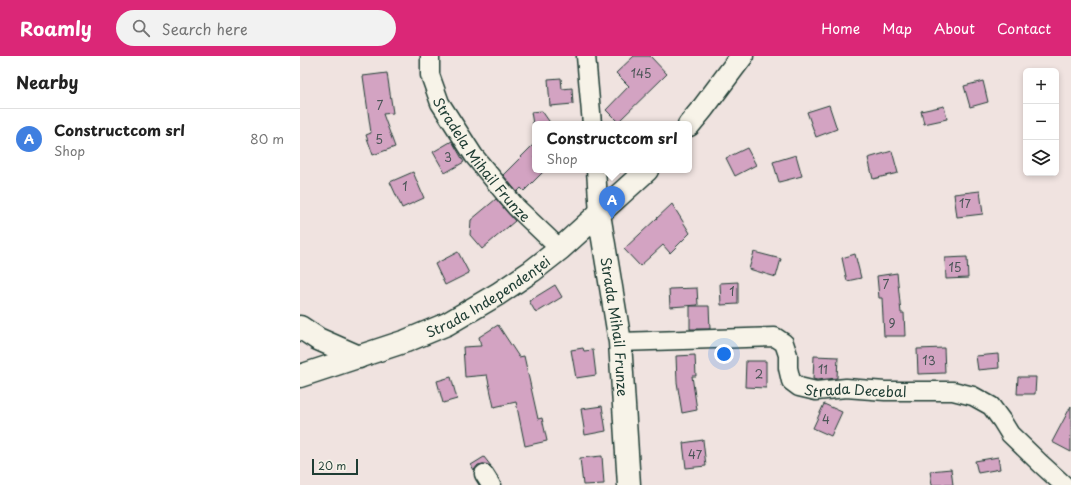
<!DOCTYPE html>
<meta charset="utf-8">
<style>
:root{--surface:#fff;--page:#f2f2f2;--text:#222;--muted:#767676;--line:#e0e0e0;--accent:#db2777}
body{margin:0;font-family:"Playpen Sans",sans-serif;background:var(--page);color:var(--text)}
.controls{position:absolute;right:12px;top:12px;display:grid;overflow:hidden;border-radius:6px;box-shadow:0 2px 6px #0003}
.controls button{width:36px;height:36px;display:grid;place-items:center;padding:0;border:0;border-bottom:1px solid var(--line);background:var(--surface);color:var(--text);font:20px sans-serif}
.scale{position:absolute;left:12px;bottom:10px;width:46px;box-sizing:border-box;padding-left:4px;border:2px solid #1f3d34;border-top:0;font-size:11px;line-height:14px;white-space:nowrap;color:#1f3d34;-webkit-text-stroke:3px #f7f3e8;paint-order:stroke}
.you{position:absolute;left:424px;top:298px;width:14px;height:14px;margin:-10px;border:3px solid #fff;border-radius:50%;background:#1a73e8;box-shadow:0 0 0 6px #1a73e833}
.badge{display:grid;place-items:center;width:26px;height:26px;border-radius:50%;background:var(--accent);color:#fff;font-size:13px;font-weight:700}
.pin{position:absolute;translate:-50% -33px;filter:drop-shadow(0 1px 2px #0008)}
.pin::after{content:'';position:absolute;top:21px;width:14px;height:12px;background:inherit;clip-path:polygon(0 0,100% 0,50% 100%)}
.popup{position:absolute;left:232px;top:65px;width:160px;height:52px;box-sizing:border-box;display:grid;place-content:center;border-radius:6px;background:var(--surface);filter:drop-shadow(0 1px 3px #0005);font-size:13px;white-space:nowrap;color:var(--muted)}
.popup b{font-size:15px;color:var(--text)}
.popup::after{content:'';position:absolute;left:50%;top:100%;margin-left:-8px;border:8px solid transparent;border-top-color:var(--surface)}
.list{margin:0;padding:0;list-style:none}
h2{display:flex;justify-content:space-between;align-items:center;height:52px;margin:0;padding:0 16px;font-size:17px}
h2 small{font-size:13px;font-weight:400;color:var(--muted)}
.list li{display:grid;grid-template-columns:26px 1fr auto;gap:12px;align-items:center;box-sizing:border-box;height:60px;padding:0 16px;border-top:1px solid var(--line)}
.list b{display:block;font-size:15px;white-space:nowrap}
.list p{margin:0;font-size:13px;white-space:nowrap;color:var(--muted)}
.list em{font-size:13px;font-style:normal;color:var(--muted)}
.icon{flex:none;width:22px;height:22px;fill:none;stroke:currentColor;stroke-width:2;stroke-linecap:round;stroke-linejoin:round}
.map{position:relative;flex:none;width:771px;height:429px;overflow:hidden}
header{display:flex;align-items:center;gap:24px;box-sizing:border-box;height:56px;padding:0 20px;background:var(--accent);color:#fff}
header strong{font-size:19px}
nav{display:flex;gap:22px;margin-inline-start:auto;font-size:14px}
.search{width:280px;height:36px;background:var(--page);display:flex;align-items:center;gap:10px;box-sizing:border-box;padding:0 14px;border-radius:22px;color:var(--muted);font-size:15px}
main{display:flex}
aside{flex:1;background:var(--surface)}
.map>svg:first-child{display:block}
.building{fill:#d3a3c2;stroke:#1f3d34}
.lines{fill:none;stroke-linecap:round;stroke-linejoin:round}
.minor-casing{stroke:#1f3d34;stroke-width:21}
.tertiary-casing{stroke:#1f3d34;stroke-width:25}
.secondary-casing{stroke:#1f3d34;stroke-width:25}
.minor{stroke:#f7f3e8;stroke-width:18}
.tertiary{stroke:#f7f3e8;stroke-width:22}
.secondary{stroke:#f7f3e8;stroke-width:22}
.labels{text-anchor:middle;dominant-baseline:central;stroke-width:3.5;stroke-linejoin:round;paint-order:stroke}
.number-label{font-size:12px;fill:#4c5658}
.street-label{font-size:14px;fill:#1f3d34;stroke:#f7f3e8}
</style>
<header>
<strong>Roamly</strong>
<div class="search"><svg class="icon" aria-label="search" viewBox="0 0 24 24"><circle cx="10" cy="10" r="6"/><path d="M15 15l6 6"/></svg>Search here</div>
<nav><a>Home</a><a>Map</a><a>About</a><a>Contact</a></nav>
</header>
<main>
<aside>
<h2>Nearby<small></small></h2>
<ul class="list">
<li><span class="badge" style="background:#3f7fe0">A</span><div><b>Constructcom srl</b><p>Shop</p></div><em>80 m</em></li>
</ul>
</aside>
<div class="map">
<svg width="771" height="429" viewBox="0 0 771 429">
<rect width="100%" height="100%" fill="#f0e3e0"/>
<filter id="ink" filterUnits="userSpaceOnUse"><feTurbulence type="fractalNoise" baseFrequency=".025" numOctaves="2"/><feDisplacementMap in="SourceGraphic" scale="8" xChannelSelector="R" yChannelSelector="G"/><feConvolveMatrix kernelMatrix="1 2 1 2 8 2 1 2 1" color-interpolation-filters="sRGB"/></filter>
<g filter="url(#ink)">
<path class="building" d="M334,0H350L367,18L318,66L306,54L329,30L316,17Z
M87,17L93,57L83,58L95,91L73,99L66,79L71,77L63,20Z
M261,22L262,33L272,32L273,48L250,50L248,23Z
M683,25L688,46L670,51L664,30Z
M529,49L537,73L516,81L507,56Z
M644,50L647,63L624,68L621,55Z
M242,55L251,68H233L231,56Z
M152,85L164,106L145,117L133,96Z
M235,87V114H245L224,135L221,132L217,136L203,119Z
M447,92L456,109L435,120L426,102Z
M592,95L598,117L573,123L568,102Z
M496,99L502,120L479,126L473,106Z
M113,116L124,142L102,152L90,126Z
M680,135L683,158L657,161L654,138Z
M196,143L215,165L182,193L170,179L171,164Z
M372,148L390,177L370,197L363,189L340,210L324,193Z
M158,196L169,217L145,229L135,208Z
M454,196L481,203L476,221L449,213Z
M555,198L561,222L547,225L542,202Z
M667,201L668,222L646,223L645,202Z
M597,217L601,257H604L605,280H584L582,242H579L577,220Z
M438,226V248L421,249L420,227Z
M255,229L262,241L236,257L229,245Z
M397,232L398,249L370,251L369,233Z
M390,250H409L410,273H390Z
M198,269L219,301L224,300L238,363L242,362L247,385L225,390L216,346L194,351L187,319L165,321L163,291L181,290L179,281Z
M283,292L284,295L293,294L296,319L276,322L271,294Z
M644,292L645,317L618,318L617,293Z
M698,298L699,312L678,314L676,300Z
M395,299L396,320H392L397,354L382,357L377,326L376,300Z
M514,300L538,301L537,322L517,324L513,323Z
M446,305H466V332L445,331Z
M151,321L157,343L143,347L137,325Z
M718,321H736L735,338H717Z
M524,348L542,356L531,380L513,372Z
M302,350L306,375L285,379L281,353Z
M771,350V396L752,386Z
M403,384L406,410L386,412L383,387Z
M302,400L304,428L283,429L280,402Z
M184,401L191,410L183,408L178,409L174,414L171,409Z
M698,401L700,413L678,417L675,405Z
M651,413L653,429H632L630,415Z"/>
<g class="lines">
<g class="minor-casing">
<g id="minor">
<path id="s1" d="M130,0V19L140,47L174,100L216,151L260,193"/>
<path d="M286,0L292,68"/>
<path d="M296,114L299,158"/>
<path id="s2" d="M320,286L475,281L484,287L488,299V312L491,325L499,331L516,335L546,332L585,335H653L673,340L691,350L702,365L710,378L741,408L764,429"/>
<path d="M184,418L191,429"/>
</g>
</g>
<g class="tertiary-casing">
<g id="tertiary">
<path id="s3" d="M299,158L320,286L329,429"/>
</g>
</g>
<g class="secondary-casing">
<g id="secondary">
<path d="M389,69L403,52L442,0"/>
<path d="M0,271L18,283L59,301"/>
<path id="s4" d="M0,320L106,285L147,268L198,238L232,215L260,193L347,114"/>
</g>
</g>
<use href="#minor" class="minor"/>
<use href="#tertiary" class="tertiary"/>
<use href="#secondary" class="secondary"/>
</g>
</g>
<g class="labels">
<g class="number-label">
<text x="341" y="17">145</text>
<text x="80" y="49">7</text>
<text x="79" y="83">5</text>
<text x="148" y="101">3</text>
<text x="105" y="130">1</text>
<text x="665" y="147">17</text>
<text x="655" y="211">15</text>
<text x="586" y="228">7</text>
<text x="432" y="235">1</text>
<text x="592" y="267">9</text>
<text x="629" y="304">13</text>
<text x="523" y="313">11</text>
<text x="459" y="318">2</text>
<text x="526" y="363">4</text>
<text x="395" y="398">47</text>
</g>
<g class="street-label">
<text stroke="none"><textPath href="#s1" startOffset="119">Stradela Mihail Frunze</textPath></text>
<text stroke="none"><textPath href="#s4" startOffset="205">Strada Independenței</textPath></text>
<text stroke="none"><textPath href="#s3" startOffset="114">Strada Mihail Frunze</textPath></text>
<text stroke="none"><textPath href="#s2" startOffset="272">Strada Decebal</textPath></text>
</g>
</g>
</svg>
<div class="controls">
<button>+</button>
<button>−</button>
<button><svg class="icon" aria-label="layers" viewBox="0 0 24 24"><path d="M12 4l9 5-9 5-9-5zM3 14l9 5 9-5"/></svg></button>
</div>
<div class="scale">20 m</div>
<div class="you"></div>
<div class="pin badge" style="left:312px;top:163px;background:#3f7fe0">A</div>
<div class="popup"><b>Constructcom srl</b>Shop</div>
</div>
</main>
